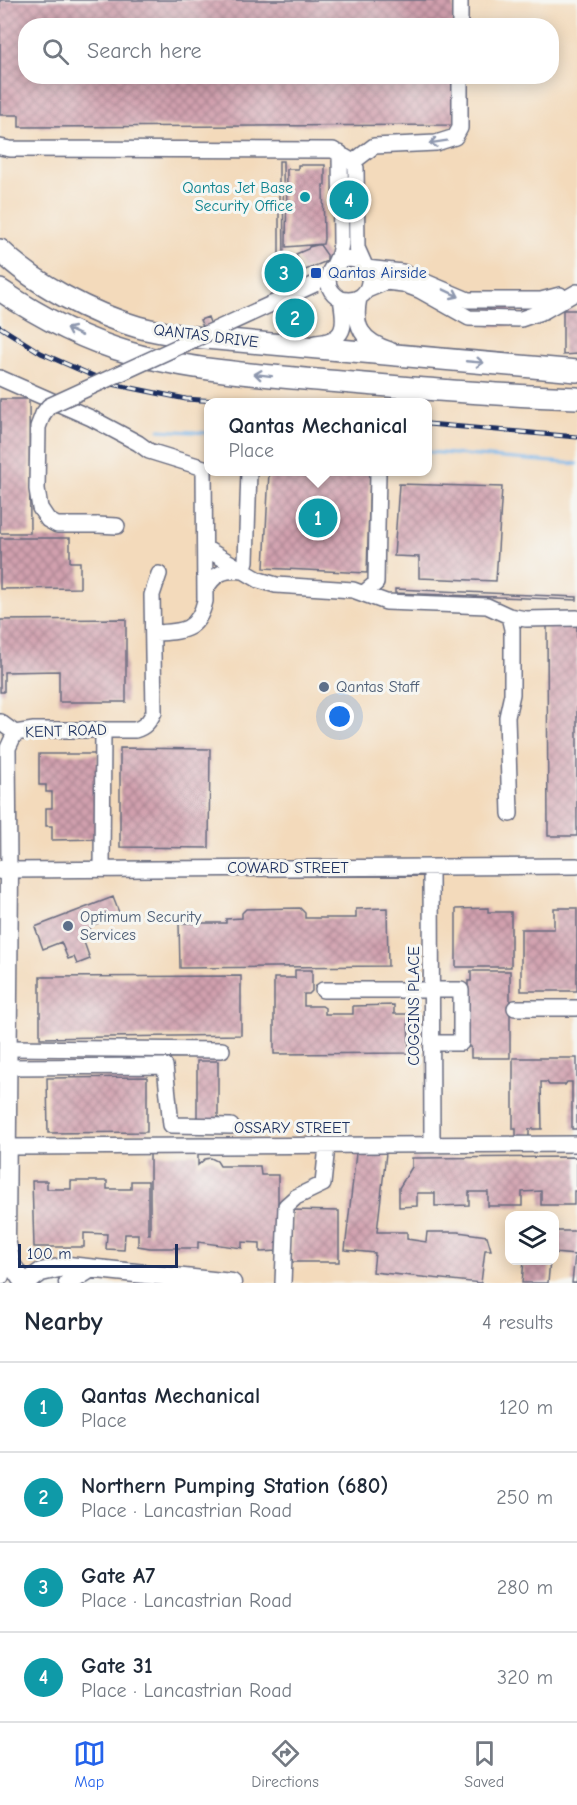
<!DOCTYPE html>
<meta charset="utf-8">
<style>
:root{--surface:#fff;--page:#f2f2f3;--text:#1f2937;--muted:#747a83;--line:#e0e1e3;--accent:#2563eb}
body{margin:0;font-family:"Comic Neue",sans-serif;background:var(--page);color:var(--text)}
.controls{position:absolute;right:18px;bottom:18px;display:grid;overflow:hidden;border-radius:12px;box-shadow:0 3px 15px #0003}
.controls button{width:54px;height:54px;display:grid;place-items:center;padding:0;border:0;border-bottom:2px solid var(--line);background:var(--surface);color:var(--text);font:30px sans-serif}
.scale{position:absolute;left:18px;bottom:15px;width:160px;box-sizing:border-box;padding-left:6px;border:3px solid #1b2f5e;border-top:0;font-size:16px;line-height:21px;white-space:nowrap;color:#1b2f5e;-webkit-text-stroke:4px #f6f6f2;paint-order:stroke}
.you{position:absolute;left:340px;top:717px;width:21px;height:21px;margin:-15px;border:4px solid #fff;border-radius:50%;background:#1a73e8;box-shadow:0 0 0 9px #1a73e833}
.badge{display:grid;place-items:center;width:39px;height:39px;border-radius:50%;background:var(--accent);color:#fff;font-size:20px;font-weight:700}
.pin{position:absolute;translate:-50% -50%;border:3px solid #fff;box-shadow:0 2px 6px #0006}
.popup{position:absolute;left:204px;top:398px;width:228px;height:78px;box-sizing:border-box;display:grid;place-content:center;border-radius:12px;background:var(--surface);filter:drop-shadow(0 2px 4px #0005);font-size:20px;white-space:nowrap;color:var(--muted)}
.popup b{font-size:22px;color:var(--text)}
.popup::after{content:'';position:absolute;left:50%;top:100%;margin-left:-12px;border:12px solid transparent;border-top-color:var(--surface)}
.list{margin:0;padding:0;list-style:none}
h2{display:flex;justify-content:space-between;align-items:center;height:78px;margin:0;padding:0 24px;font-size:26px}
h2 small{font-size:20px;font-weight:400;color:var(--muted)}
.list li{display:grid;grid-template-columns:39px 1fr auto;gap:18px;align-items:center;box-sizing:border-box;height:90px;padding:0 24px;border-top:2px solid var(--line)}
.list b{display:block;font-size:22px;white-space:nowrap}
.list p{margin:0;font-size:20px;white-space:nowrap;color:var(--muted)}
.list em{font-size:20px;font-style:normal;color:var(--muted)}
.icon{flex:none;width:33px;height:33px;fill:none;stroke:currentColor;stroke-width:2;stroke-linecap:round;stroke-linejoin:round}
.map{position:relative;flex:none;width:577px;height:1283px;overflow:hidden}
.search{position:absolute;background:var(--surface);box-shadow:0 3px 15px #0003;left:18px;right:18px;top:18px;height:66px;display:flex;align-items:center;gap:15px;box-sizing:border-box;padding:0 21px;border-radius:24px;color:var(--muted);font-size:22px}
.sheet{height:438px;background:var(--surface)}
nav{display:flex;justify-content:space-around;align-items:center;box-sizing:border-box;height:84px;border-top:2px solid var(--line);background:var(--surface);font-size:16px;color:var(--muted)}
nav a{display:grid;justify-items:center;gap:3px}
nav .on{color:var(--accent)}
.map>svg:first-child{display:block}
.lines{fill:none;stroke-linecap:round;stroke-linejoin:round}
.stream{stroke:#77b5ea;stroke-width:3}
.building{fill:url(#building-cross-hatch)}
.minor-casing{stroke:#676b7f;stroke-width:18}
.major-casing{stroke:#676b7f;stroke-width:21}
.highway-casing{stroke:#676b7f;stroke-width:24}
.minor{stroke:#fff;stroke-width:15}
.major{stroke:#fff;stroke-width:18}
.highway{stroke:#fff;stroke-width:21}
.rail-casing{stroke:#1b2f5e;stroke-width:5}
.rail{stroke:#f6f6f2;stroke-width:3;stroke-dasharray:9;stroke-linecap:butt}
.minor-bridge-casing{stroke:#676b7f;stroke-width:18;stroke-linecap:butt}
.minor-bridge{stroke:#fff;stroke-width:15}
.oneway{stroke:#8d97ae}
.culture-dot{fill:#0f9aa8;stroke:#f6f6f2;stroke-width:2}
.transit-dot{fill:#1a4fb4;stroke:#f6f6f2;stroke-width:2}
.service-dot{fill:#5c6f8a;stroke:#f6f6f2;stroke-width:2}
.labels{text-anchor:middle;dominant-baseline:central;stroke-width:6;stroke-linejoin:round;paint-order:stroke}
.culture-label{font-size:16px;fill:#0d838f;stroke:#f6f6f2;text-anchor:end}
.transit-label{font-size:16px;fill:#164399;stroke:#f6f6f2;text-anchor:start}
.street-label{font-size:16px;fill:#1b2f5e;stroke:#f6f6f2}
.service-label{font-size:16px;fill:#4e5e75;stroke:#f6f6f2;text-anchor:start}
</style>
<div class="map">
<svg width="577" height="1283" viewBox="0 0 577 1283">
<defs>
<pattern id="building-cross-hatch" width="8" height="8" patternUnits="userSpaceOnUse" patternTransform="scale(1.5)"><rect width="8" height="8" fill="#d1a0ae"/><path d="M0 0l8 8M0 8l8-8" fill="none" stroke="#a98391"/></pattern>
</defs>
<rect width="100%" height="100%" fill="#f6f6f2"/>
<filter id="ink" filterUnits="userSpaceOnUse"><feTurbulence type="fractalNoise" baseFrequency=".0167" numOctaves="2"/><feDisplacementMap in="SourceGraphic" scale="12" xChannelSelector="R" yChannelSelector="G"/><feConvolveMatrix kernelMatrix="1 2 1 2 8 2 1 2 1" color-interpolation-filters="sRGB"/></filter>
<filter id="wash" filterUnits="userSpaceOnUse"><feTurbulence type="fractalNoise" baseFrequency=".008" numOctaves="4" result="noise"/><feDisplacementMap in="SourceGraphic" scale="24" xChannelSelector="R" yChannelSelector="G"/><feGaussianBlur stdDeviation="1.35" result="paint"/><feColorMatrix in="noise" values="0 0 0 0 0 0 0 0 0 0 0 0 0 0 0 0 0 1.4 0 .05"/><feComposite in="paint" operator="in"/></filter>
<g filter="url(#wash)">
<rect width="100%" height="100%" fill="#f3dabb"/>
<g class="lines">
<path class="stream" d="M159,430L208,433
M428,452L577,464"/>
</g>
<g id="blocks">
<path class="building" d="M0,0H454V26H26V76H455V125L19,127V115H0Z
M279,161H283L284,268H290V278L279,283Z
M298,165H325V185H323L324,239L323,244L286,247L287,169H298Z
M317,245H320L327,255V261L303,271L296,254L308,249L309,247Z
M489,303H513V325L489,326Z
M296,310H309L308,324L281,323V313H296Z
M563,310H577V354L563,355Z
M208,317L212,328L205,331L200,320Z
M0,399H29L30,533H0Z
M269,472H370L367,573L264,568Z
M399,484L502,487L496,581L419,578V557L394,556Z
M0,538H70V562H80V588L0,589Z
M395,589L577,597V600L395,593Z
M126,619V702H59V671L4,672V692H0V620Z
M577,621V836H548L547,622Z
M120,748L210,749L209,848L120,847Z
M39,754H98V839L52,840V826H46V808H52V792H46V785H39Z
M113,897L120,915L90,926L91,934L84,942L90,959L77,964L74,957L68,959L61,942L43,949L35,927Z
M300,908L305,913V918H356V909L387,908L388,966L180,968L179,923H226V919L242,918V913L246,909Z
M488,908V912H511V967H456V909Z
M554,908H577V991H521V929H554Z
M295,970H312V991L309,994H304V1006H322L325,1008V1014H353V1006L394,1005V1014H408L409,1053L274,1054V978H295Z
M471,971H510V1058H471V1047H468V981H471Z
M241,976V1035L40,1038V977Z
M513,1058H577V1129H572V1082H567L565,1085H549L547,1082H541L542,1129H529V1136L527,1138H519L516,1136V1129H513Z
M197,1061H218V1121H197Z
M147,1077V1132L48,1133L47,1078Z
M356,1153H386L377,1232H407V1239L426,1242L427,1232H458L487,1236L491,1250H485L481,1283L373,1272L375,1253L345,1250Z
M150,1154H198V1165L205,1159L211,1158L217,1161L220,1166H260L261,1175H278V1251L260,1252V1243L242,1242V1248L198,1242V1248H150L138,1246V1234H125L124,1250L106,1249L107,1234L84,1233V1247H34L32,1181H47V1189H71V1181H107V1189H131V1181H148V1234H150Z
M577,1157V1191H574V1205H541V1191L522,1192V1206H488V1192H469V1205L435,1206V1193H417V1206L399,1207V1188L412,1167V1158Z
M292,1210L339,1211V1262H292Z
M554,1231H577V1283H572L575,1255L554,1253Z
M524,1260H550L548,1283H522Z"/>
</g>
</g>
<g filter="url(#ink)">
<use href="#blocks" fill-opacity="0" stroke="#676b7f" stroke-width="1.5"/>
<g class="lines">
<g class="minor-casing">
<path id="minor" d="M460,26V0
M0,147L10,149L333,150L353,162L356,168L357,248L365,266
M353,162L374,146L436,143L455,137L460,128V76
M334,265L339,254L341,244L340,153
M366,268L402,272L468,300H541L560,295
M367,290L386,282L403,284L419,290L469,318L521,319L544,311L577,292
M359,298C353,327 362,341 390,350
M315,343C346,341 346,326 341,299C330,293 325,283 330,271C334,264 341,259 349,259C379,260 375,307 341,299
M0,378L91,418L138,443L149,451L204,468L205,601C198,632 181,632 153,633
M97,525L117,526
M205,548L259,580L276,585L353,590L386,602L487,606L509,616L526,619L577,618
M159,574L152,595L154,712C149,722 145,727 135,730H34L15,733L8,748L9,870L577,866
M205,590C215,573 224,569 243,571L246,561L249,472
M364,593L376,583L378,472
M509,616L512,629V694L507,717L510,814
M0,722L15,733
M431,867L432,1145
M102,869L103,730
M323,990H461V1043H432
M515,1008H577
M7,1048L222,1050
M7,1067L165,1066L171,1125L231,1126
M7,1147L577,1144
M283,1283L286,1206L296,1197L323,1184L327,1146"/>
</g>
<g class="major-casing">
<path id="major" d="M0,870H9L6,1239L11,1264L24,1283
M0,1276L5,1247
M26,1283L41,1272L68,1266L232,1283
M68,1283L90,1269"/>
</g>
<g class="highway-casing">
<path id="highway" d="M0,250C34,284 92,314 138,327C152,331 168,333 183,336L577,371
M0,290C40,317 84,340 130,353C196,372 273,376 341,382C420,389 498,395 577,398"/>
</g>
<use href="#minor" class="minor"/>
<use href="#major" class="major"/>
<use href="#highway" class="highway"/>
<g class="rail-casing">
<path id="rail" d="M0,327L41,353L112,384L186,399L231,402
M428,424L577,437"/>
</g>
<use href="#rail" class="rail"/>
<g class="minor-bridge-casing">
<path id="minor-bridge" d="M97,525H57L48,520L40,508L37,489L38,427L43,414L49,406L315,284"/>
</g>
<use href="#minor-bridge" class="minor-bridge"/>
</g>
<defs><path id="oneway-shaft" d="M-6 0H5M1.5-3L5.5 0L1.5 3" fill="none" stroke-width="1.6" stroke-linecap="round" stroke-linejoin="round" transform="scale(1.5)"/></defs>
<g class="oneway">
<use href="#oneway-shaft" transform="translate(438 142) rotate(171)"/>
<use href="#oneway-shaft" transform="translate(451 293) rotate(25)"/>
<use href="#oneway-shaft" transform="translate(74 332) rotate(-155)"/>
<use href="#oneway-shaft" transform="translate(475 362) rotate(5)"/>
<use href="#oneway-shaft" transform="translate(263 375) rotate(-173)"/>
</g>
</g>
<circle class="culture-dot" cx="305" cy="197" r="6"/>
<rect class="transit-dot" x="310" y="267" width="12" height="12" rx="3"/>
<g class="service-dot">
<circle cx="324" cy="687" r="6"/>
<circle cx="68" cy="926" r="6"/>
</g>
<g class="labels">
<g class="culture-label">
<text x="293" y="188">Qantas Jet Base<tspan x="293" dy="18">Security Office</tspan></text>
</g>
<g class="transit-label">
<text x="328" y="273">Qantas Airside</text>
</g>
<g class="street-label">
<text transform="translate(206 336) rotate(7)">QANTAS DRIVE</text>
<text transform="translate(66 731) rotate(-2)">KENT ROAD</text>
<text x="288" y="868">COWARD STREET</text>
<text transform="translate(414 1006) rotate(-90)">COGGINS PLACE</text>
<text x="292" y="1128">OSSARY STREET</text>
</g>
<g class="service-label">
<text x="336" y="687">Qantas Staff</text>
<text x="80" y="917">Optimum Security<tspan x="80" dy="18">Services</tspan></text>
</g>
</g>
</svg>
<div class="controls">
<button><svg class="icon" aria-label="layers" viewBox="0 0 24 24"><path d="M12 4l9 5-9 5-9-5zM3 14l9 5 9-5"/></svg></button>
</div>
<div class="scale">100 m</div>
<div class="you"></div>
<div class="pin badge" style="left:318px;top:518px;background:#0f9aa8">1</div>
<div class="popup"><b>Qantas Mechanical</b>Place</div>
<div class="pin badge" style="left:295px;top:318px;background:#0f9aa8">2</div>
<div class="pin badge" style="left:284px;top:273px;background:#0f9aa8">3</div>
<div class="pin badge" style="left:349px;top:200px;background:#0f9aa8">4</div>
<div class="search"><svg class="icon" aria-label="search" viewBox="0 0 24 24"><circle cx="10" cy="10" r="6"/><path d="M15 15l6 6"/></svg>Search here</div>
</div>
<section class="sheet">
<h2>Nearby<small>4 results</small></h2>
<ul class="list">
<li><span class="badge" style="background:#0f9aa8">1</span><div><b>Qantas Mechanical</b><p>Place</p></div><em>120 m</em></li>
<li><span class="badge" style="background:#0f9aa8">2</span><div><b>Northern Pumping Station (680)</b><p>Place · Lancastrian Road</p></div><em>250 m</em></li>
<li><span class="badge" style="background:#0f9aa8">3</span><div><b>Gate A7</b><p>Place · Lancastrian Road</p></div><em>280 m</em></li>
<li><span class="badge" style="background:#0f9aa8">4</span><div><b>Gate 31</b><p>Place · Lancastrian Road</p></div><em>320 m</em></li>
</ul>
</section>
<nav>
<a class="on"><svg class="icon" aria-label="map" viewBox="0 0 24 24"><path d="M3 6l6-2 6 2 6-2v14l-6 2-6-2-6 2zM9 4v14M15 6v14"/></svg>Map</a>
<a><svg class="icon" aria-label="directions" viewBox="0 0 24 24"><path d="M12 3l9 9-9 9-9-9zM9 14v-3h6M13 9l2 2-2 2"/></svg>Directions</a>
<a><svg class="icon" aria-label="saved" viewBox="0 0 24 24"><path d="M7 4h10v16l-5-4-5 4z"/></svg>Saved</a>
</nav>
